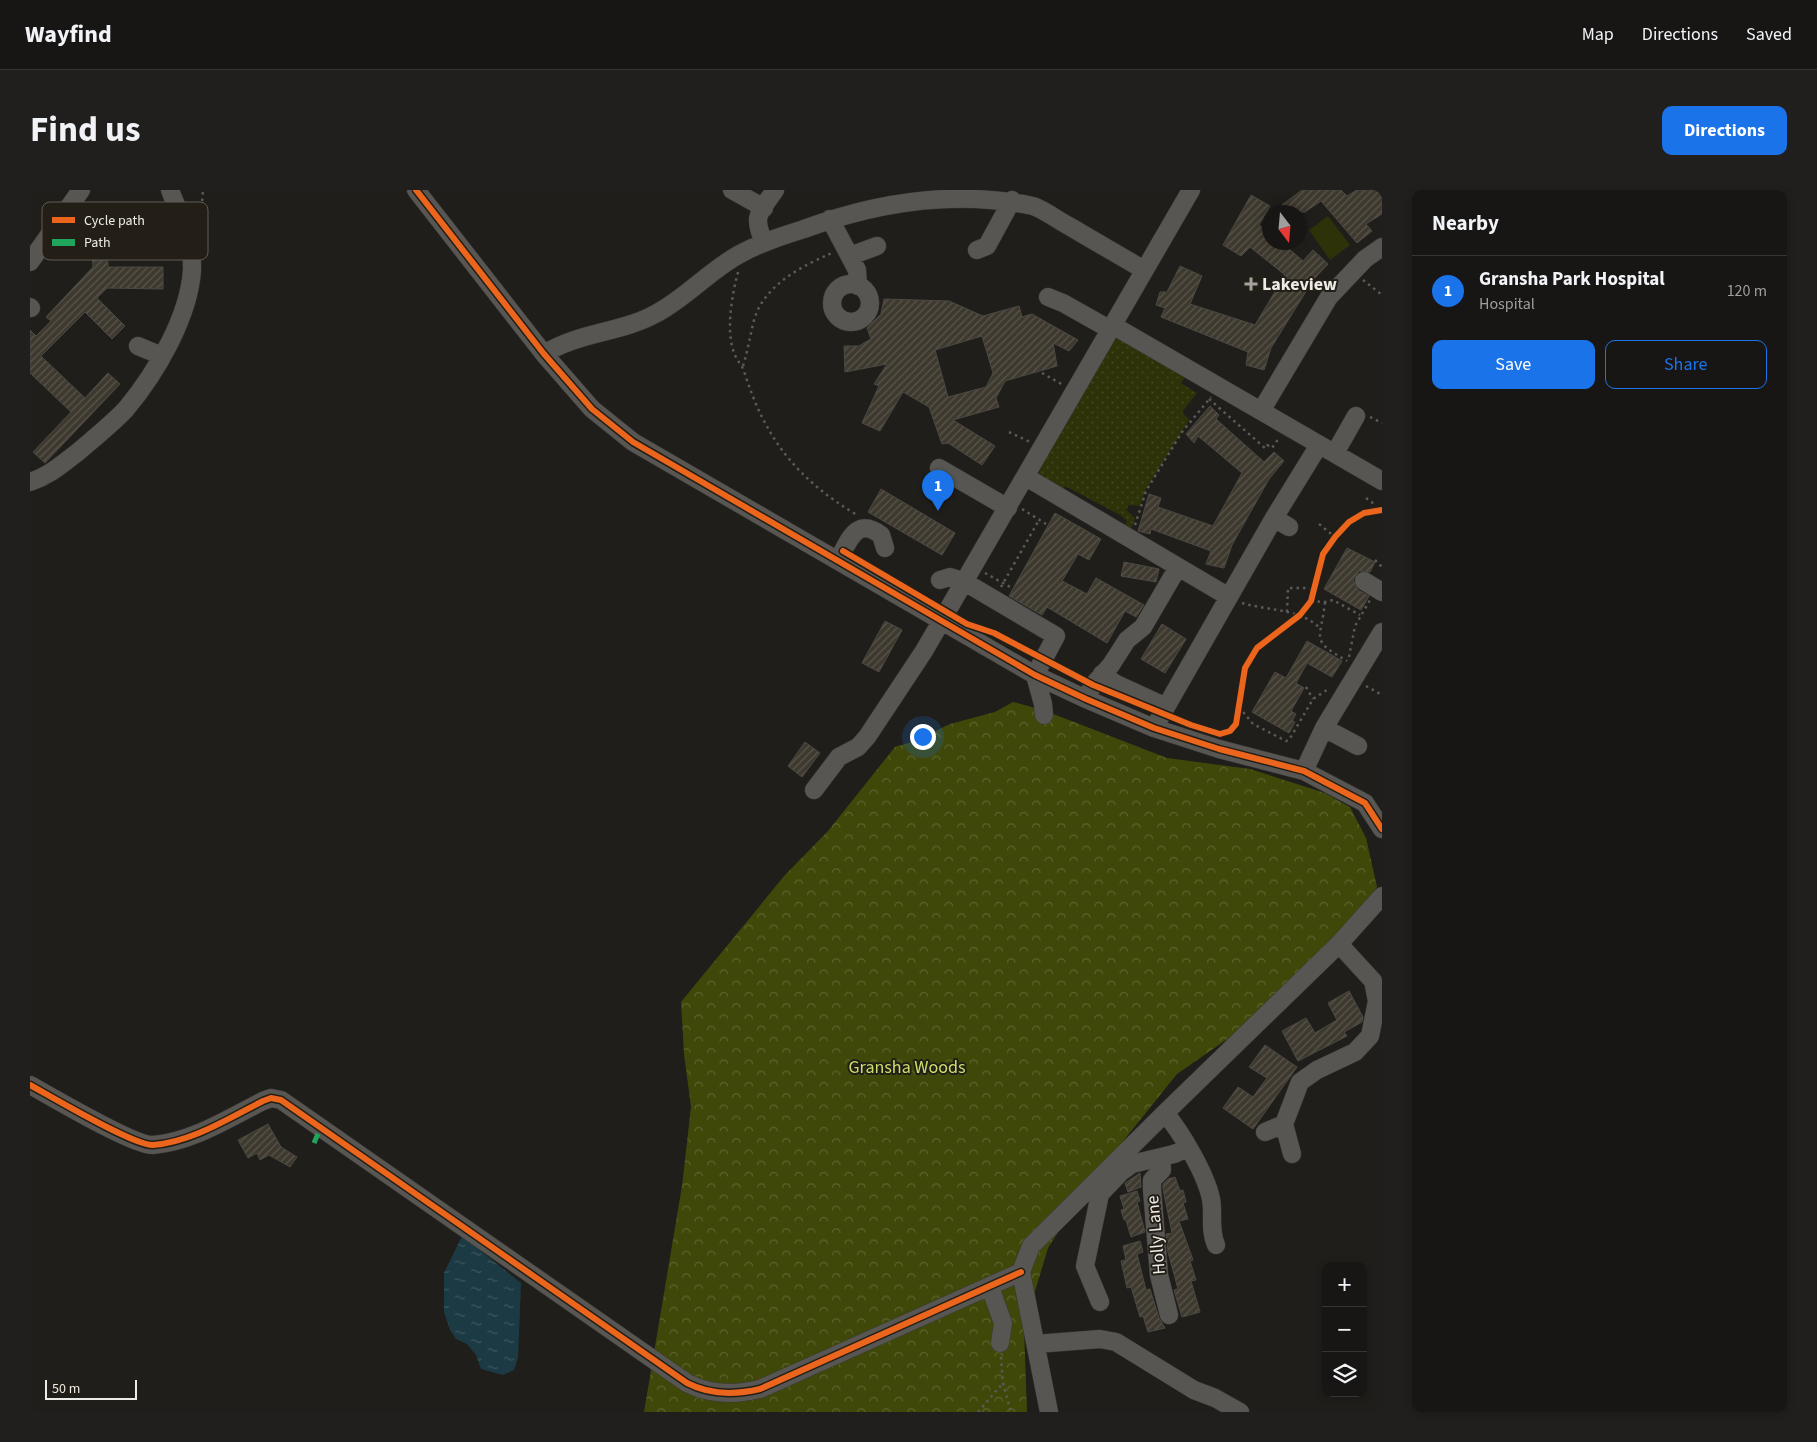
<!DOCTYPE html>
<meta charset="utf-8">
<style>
:root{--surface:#181614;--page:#211f1d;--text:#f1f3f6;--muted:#9f9fa0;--line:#363534;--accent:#1a73e8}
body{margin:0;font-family:"Source Sans 3",sans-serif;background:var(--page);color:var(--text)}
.controls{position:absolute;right:15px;bottom:15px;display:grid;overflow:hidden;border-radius:10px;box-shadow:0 2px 8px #0003}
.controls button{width:45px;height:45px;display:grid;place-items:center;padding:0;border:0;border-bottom:1px solid var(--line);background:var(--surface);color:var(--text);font:25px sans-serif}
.compass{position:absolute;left:1232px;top:15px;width:45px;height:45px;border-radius:50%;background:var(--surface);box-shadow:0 2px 8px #0003;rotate:164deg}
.scale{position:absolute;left:15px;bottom:12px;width:92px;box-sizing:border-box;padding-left:5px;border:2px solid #edebe6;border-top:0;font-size:14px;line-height:18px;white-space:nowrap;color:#edebe6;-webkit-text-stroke:4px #231f17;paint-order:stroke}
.you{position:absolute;left:892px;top:546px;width:18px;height:18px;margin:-12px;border:4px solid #fff;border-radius:50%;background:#1a73e8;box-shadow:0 0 0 8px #1a73e833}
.badge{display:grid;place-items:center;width:32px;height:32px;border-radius:50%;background:var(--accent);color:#fff;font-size:16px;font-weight:700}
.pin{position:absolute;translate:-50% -41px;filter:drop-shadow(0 1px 2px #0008)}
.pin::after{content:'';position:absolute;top:26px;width:18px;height:15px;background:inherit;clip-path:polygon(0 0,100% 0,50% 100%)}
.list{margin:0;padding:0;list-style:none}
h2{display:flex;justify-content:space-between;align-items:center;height:65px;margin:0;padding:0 20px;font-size:21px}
h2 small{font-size:16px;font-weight:400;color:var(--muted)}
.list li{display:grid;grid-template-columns:32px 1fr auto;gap:15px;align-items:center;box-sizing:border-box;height:70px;padding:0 20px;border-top:1px solid var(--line)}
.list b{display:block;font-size:19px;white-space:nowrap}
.list p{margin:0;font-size:16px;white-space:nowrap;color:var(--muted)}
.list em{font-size:16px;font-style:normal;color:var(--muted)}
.actions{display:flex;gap:10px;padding:15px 20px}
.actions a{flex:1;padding:11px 0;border:1px solid var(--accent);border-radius:10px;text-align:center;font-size:18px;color:var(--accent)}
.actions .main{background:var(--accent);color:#fff}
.icon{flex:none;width:28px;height:28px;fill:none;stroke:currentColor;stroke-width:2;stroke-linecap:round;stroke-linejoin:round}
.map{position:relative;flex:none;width:1352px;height:1222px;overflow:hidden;border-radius:10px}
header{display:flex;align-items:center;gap:30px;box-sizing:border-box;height:70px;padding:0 25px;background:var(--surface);border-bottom:1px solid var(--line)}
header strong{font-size:24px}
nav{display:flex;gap:28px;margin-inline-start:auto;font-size:18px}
.intro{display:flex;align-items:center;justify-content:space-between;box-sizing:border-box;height:120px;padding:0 30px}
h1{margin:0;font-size:35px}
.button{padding:12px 22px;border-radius:10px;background:var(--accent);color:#fff;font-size:18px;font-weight:700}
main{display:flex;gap:30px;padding:0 30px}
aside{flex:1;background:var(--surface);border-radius:10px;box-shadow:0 2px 8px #0003}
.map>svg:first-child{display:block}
.grass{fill:url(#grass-dots)}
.forest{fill:url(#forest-crowns)}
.garden{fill:#2d3209}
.water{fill:url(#water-ripples)}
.building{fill:url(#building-hatch);stroke:#4b4945;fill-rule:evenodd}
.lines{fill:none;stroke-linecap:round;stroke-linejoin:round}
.minor-casing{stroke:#3a3937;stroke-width:19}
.path{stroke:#5b5a56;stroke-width:2.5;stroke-dasharray:2.5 4;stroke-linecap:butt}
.minor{stroke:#585652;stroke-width:18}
.quiet{stroke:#20a55d;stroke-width:5;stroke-dasharray:10 5;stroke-linecap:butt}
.cycleway-casing{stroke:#231f17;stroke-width:9}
.cycleway{stroke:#eb651d;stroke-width:6}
.poi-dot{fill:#a5a39f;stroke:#231f17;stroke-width:2}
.labels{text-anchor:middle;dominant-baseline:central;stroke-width:4;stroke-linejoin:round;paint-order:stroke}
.poi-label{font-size:18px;font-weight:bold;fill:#edebe6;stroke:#231f17;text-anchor:start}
.park-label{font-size:18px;fill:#ccdf6c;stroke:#231f17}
.street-label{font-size:18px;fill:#edebe6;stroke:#231f17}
.key{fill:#231f17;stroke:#605c55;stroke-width:1}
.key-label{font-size:14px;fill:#edebe6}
</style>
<header>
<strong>Wayfind</strong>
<nav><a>Map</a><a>Directions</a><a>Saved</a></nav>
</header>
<div class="intro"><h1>Find us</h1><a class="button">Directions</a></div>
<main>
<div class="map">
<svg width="1352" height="1222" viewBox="0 0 1352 1222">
<defs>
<pattern id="grass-dots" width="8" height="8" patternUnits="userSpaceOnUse" patternTransform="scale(1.25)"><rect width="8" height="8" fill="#2d3209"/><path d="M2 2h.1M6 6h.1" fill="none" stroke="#424621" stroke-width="1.8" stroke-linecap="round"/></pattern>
<pattern id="forest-crowns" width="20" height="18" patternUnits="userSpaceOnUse" patternTransform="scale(1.25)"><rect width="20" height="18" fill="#404809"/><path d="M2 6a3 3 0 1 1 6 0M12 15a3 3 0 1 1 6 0" fill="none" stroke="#5c632d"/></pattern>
<pattern id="water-ripples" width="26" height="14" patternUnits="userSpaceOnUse" patternTransform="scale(1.25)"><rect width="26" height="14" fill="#1b3a44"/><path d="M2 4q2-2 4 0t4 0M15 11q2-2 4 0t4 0" fill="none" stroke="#3c575f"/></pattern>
<pattern id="building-hatch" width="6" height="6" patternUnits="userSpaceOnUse" patternTransform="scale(1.25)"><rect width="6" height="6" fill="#3e392e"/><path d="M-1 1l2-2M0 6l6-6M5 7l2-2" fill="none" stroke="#5a564c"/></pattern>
</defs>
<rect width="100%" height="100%" fill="#201e1a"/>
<path class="grass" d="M1086,149H1096L1157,184L1151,193L1167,203L1152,222L1159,230L1116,299L1110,316L1099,315L1096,320L1105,328L1100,341L1094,339L1097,331L1092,326L1035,296L1032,301L1013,290L1009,283L1011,272L1078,156Z"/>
<path class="forest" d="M983,512L1013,520L1137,568L1220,579L1295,603L1320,617L1336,648L1347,697L1302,754L1206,843L1147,884L1061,991L1018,1058L994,1138L997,1222H614L652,996L661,917L654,864L651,812L755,685L798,641L865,557L885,551L920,534L965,522Z"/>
<path class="garden" d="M1298,26L1320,55L1300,70L1279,40Z"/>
<path class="water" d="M432,1046L491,1093L488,1168L484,1180L473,1185L451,1179L446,1165L437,1154L426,1149L420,1140L414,1122V1083Z"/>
<path class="building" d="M1272,0H1311L1317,6L1327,0H1352V24L1336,34L1342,41L1327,53L1291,11L1275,22H1256L1252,15Z
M1221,5L1240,16L1229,35L1240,44V52H1251L1273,71L1283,60L1298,74L1283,90L1241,158L1234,180L1216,175L1218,162L1131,127L1135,118L1126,115L1130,102H1137L1150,76L1172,86L1160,114L1225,135L1255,85L1220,57L1211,66L1193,55Z
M61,39H83L84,51L77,52L78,77H133V99L77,98L67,108L95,136L82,149L55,122L11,166L55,208L78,183L90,194L15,273L3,262L41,222L0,183V140L6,146L21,131L16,127L63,77Z
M854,109L919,111L953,126L989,116L992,127L1002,124L1048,150L1039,161L1023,153L1027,176L975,191L966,208L969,217L923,230L965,256L952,275L918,253L912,254L899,217L873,202L850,241L832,233L849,196L844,194L857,174L815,182L814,156H829L841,149L837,138L851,124ZM952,146L963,183L956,197L918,207L905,160Z
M1180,216L1189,225L1186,229L1234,272L1244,262L1254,271L1239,289L1202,355L1194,378L1176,374L1181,361L1121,339L1120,344L1108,341L1119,304L1131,308L1128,317L1183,336L1212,283L1168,246L1164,253L1156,244Z
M851,299L925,343L912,365L838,322Z
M1025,323L1071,349L1059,370L1048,364L1032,391L1057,404L1066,388L1114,415L1106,427L1095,421L1077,453L1017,417L1012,425L979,406Z
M1317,358L1345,372L1340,382L1329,381L1323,390L1328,400L1339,406L1331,420L1294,399Z
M1094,372L1129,379L1126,392L1091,386Z
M855,431L872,440L849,482L832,473Z
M1132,434L1156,449L1135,483L1111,469Z
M1277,451L1312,471L1302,487L1277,473L1266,493L1274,498L1261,521L1266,524L1262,531L1265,532L1259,543L1222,522L1245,482L1256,488Z
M775,552L790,563L772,587L758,576Z
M1319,801L1333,827L1332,832L1314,842L1317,846L1268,871L1252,841L1276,828L1285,843L1307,830L1298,813Z
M1235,855L1267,877L1223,939L1193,918L1208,897L1223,907L1237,888L1219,877Z
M238,934L251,957L267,967L260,977L239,965L230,970L227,963L218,968L208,950Z
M1110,983L1111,997L1098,1002L1095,993Z
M1145,987L1150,1001L1153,1000L1156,1012L1153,1013L1158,1029L1149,1031L1163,1070L1160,1071L1166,1090L1161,1091L1170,1122L1152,1127L1144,1100L1148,1099L1138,1062L1136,1044L1142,1043L1133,999V994L1138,989Z
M1107,1001L1110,1011L1107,1012L1115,1042L1101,1047L1096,1030H1094L1091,1020L1094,1019L1090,1006Z
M1110,1051L1113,1062L1107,1064L1116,1100L1120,1099L1129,1128L1135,1138L1118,1142L1113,1126L1110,1127L1101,1097L1097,1098L1091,1071L1096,1070L1093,1056Z"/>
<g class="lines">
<g class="minor-casing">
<path id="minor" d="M386,0L514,164L562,219L603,252L1005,485L1056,509L1124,538L1189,559L1274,581L1335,613L1352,639
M702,0L734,18
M800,29L827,80L828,96
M734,53C722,24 729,24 745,0
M947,60L957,56L982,10
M820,66L847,56
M0,72L51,0
M802 113a19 19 0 1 1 38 0a19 19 0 1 1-38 0Z
M1018,107L1033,113L1081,140
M0,117L1,118
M1084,136L1352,291
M108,156L132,166
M514,164C548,142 592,143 627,123C657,107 680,80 710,64C730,53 752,46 774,39C847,12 926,0 1003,16C1015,20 1027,30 1039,36C1064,51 1089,65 1114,80
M1231,221L1299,107L1335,69L1352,57
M1305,263L1326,226
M909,278L978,318
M996,287L1199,407
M0,292C19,286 32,274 48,262C64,248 82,234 96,219C126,183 159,127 162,80C163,52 150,26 140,0
M1244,328L1259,337
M808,370C819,351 826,326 851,345L855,358
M910,390L920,387L933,391L1026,446L1005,485L1013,514L1014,525
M1334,391L1352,402
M1072,484L1086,494L1134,516
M1056,509L1063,495L1081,475L1097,450L1113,437L1148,377
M1124,538L1244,328L1289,255
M1294,538L1328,556
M1274,581L1294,538L1352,442
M784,600L809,567L828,557L837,547L894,461L1161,0
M0,895C22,907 104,956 123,955C162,952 199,928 233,911L241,908L251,910L657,1193C680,1205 705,1205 730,1199L991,1082
M1135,923C1151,942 1176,984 1181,1009C1184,1025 1179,1039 1186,1055
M1254,934L1262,964
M1235,942L1254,934L1270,892L1287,880L1325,862L1340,846L1347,811L1343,791L1309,754
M1131,967L1132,980L1122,990V999L1129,1085L1139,1125
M960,1097L973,1133L970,1153
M1070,1112L1055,1076L1070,1004L1091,982L1102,974L1144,964L1157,958
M1006,1154L1070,1149L1086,1152L1164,1200L1185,1208L1210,1222
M1019,1222L991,1082L1001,1056L1135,923L1309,754L1352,706"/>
</g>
<path class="path" d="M170,37L173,0
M708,82C702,105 695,142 705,165C707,171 712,175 714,181C735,249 767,289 827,325
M1333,90L1352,105
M713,176C718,160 720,146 724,130C734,95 772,76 802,63
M1012,183L1033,195
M1179,209L1235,258L1237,255L1242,258L1249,248
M1340,227L1352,233
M979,242L1000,252
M1336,308L1342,312L1344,321
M992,319L1016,334
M1289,334L1305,347
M1105,335L1116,301L1152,242L1181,207
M1345,370L1352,377
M955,383L980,397
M971,397L1009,330
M1281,411L1295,412L1303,410L1330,425
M1295,412C1291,451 1279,449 1317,471
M1212,413C1238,421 1269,418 1290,438
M1257,422L1258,398H1274L1283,400
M1319,467L1325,436L1340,410
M1336,496L1352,505
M1276,497L1283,509
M1209,517L1223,534L1256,551L1259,550L1283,509L1300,498
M971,1167L973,1193L981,1222
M948,1222L973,1193"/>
<use href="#minor" class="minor"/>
<path class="quiet" d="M284,953L291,937"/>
<g class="cycleway-casing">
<path id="cycleway" d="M386,0L514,164L562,219L603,252L1005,485L1056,509L1124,538L1189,559L1274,581L1335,613L1352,639
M813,361L937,434L964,443L1063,495L1161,535L1190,544L1200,541L1206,534L1215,478L1227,458L1270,425L1281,411L1293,364L1305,347L1319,332L1334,323L1352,320
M0,895C22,907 104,956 123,955C162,952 199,928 233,911L241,908L251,910L657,1193C680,1205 705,1205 730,1199L991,1082"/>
</g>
<use href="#cycleway" class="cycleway"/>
</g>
<path class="poi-dot" d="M1218.5 86.5h5v5h5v5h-5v5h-5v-5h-5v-5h5z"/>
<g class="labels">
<g class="poi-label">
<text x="1232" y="94">Lakeview</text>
</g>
<g class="park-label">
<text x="877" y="877">Gransha Woods</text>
</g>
<g class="street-label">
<text transform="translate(1126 1045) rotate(-95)">Holly Lane</text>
</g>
</g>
<rect x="12" y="12" width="166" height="58" rx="8" class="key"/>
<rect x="22" y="27" width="23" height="6" fill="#eb651d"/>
<rect x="22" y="49" width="23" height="7" fill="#20a55d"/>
<g class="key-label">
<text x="54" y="35">Cycle path</text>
<text x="54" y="57">Path</text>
</g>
</svg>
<div class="controls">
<button>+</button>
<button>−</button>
<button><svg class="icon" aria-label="layers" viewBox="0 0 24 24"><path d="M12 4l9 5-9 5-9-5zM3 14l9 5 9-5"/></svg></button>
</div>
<svg class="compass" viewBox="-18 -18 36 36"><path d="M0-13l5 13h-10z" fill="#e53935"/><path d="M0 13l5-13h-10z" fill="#9f9fa0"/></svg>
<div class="scale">50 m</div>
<div class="you"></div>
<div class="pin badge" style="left:908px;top:321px">1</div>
</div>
<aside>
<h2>Nearby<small></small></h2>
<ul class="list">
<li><span class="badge">1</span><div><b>Gransha Park Hospital</b><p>Hospital</p></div><em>120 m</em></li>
</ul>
<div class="actions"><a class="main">Save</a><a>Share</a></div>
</aside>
</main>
